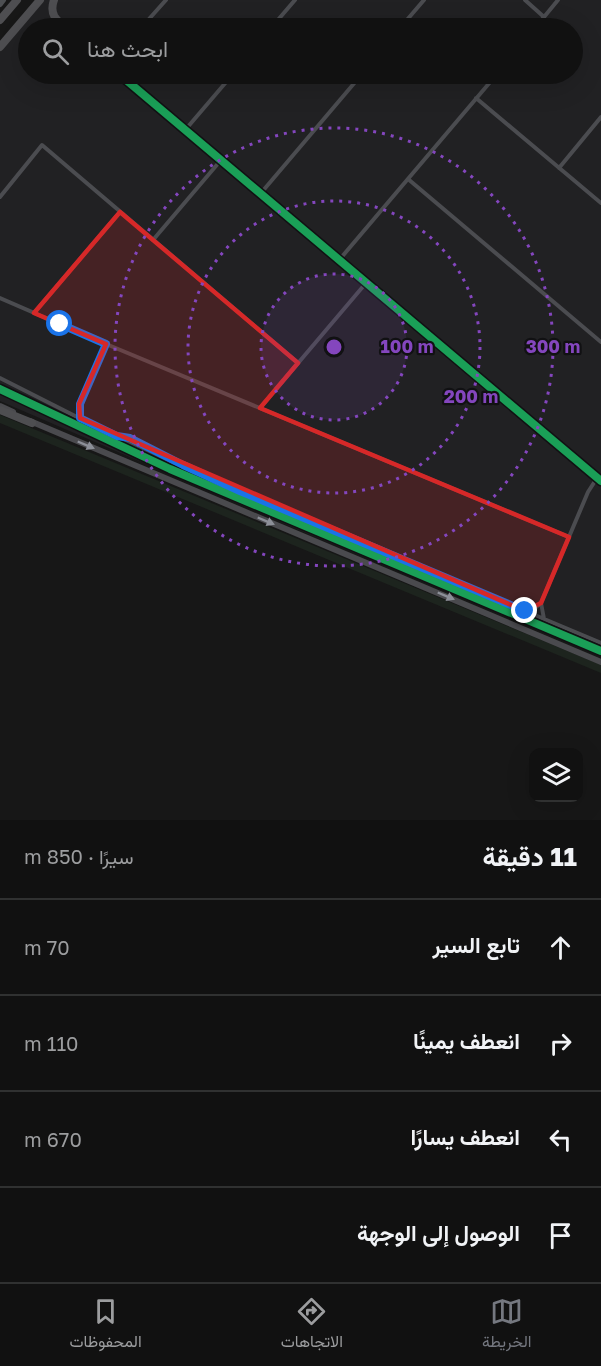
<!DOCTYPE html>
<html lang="ar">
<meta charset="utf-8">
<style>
:root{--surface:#111;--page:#1e1f1f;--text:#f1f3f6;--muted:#9c9d9f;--line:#303131;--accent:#757880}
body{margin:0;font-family:"Golos Text",Vazirmatn,sans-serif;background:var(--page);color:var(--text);direction:rtl}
.controls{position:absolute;right:18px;bottom:18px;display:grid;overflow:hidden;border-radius:12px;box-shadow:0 6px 24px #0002}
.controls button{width:54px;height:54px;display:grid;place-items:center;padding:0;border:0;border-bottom:2px solid var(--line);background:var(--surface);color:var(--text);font:30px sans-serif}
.stop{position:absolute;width:18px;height:18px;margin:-14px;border:4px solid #1a73e8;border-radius:50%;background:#fff}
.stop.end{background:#1a73e8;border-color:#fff;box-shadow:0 2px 6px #0008}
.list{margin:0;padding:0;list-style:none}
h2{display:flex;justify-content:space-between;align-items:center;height:78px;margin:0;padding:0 24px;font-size:26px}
h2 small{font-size:20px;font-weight:400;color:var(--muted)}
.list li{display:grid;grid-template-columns:39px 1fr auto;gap:18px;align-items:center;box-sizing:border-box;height:96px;padding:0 24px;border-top:2px solid var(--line)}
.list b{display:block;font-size:22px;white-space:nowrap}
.list em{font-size:20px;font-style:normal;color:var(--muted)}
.icon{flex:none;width:33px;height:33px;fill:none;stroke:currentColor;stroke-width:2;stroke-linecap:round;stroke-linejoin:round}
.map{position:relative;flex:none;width:601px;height:820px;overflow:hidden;direction:ltr}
.search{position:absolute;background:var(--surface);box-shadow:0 6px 24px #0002;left:18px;right:18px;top:18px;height:66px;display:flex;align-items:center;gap:15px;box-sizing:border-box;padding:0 21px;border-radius:33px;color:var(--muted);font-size:22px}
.sheet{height:462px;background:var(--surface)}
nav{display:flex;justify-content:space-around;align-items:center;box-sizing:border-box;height:84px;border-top:2px solid var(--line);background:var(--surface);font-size:16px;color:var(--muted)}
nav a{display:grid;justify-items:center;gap:3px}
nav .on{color:var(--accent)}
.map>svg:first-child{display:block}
.built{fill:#212123;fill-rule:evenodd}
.green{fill:#1d241e}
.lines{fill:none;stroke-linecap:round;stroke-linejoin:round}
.street{stroke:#4b4c50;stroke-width:4}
.secondary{stroke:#4a4a4e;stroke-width:6}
.primary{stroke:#4d4f52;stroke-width:6}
.highway{stroke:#4e4e51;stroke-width:8}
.cycleway-casing{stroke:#111113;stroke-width:11}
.cycleway{stroke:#1a9f57;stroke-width:8}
.oneway{fill:#8c8f98}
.route{stroke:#1a73e8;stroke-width:8}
.marked{fill:#d62828;fill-opacity:0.2;stroke:#d62828;stroke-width:4.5;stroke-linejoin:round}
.ring{fill:none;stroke:#8446be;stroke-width:3;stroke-dasharray:3 6}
.centre{fill:#8446be;stroke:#111113;stroke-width:3}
.ring-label{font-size:18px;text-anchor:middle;font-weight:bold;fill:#8446be;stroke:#111113;stroke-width:4.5;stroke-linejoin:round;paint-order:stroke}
</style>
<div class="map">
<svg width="601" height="820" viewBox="0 0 601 820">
<rect width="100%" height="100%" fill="#171717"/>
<path class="built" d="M43,0H601V655L299,530L0,401V51ZM28,28H572V74H28Z"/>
<path class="green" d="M0,415L601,665V673L0,423Z"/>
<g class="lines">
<path class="street" d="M525,0L544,17
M141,28L166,0
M271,28L295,0
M400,28L424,0
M535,28L558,0
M119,74L601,481
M476,98L601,203
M186,129L233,74
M559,168L601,117
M408,179L601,342
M261,193L362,74
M0,197L42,145L298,363
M153,240L221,160
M340,259L497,74
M0,298L106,344L569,537
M34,313L120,212
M0,378L172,465L181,472
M260,408L366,283
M80,417L79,404L106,344
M117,436L130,438L175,461L240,491L601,643
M541,603L544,619
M526,611L534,609L541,603L588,492L597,478"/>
<path class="secondary" d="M0,389L170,469L601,651
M0,406L13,412
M30,421L601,662"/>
<path class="primary" d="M0,4L3,0"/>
<path class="highway" d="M54,0C49,14 56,20 66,28
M0,20L17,0
M0,47L40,0
M0,410L32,423"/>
<g class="cycleway-casing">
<path id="cycleway" d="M119,74L601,481
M0,389L170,469L601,651"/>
</g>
<use href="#cycleway" class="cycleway"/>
</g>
<defs><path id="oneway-solid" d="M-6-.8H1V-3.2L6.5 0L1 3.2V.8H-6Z" transform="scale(1.5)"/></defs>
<g class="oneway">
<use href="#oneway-solid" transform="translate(86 445) rotate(23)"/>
<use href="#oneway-solid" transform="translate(266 521) rotate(23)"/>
<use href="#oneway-solid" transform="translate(446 596) rotate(23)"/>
</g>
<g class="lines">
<path class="route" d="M60,324L106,344L80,404V418L117,436L130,438L183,465L240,491L525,611"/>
</g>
<path class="marked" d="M120,212L298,363L260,408L569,537L541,603L525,611L80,418L79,404L106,344L34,313Z"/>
<circle cx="334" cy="347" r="73" fill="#8446be" fill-opacity=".12"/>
<g class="ring">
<circle cx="334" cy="347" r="73"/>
<circle cx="334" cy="347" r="146"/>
<circle cx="334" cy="347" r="219"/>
</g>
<circle cx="334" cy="347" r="9" class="centre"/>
<g class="ring-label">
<text x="407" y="353">100 m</text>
<text x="553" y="353">300 m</text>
<text x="471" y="403">200 m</text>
</g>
</svg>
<div class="controls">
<button><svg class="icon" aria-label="layers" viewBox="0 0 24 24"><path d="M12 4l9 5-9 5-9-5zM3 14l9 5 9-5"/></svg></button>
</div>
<div class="stop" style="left:60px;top:324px"></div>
<div class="stop end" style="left:525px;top:611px"></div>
<div class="search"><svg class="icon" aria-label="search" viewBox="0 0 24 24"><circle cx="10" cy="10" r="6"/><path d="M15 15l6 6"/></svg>ابحث هنا</div>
</div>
<section class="sheet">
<h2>11 دقيقة<small>سيرًا · 850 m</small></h2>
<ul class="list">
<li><svg class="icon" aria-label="ahead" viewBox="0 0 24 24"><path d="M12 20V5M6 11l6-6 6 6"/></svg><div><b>تابع السير</b></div><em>70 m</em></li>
<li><svg class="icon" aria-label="right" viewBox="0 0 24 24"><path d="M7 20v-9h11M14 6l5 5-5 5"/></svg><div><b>انعطف يمينًا</b></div><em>110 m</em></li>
<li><svg class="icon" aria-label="left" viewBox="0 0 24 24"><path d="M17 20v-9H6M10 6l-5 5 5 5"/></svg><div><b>انعطف يسارًا</b></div><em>670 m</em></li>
<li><svg class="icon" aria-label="arrive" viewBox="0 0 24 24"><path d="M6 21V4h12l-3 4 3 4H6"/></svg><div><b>الوصول إلى الوجهة</b></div></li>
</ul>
</section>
<nav>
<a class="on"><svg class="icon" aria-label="map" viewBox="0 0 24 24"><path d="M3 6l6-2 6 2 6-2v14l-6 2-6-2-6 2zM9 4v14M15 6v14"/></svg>الخريطة</a>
<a><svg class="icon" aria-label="directions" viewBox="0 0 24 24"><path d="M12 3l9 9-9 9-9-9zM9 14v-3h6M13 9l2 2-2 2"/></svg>الاتجاهات</a>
<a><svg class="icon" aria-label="saved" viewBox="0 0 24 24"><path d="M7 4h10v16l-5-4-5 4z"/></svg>المحفوظات</a>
</nav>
